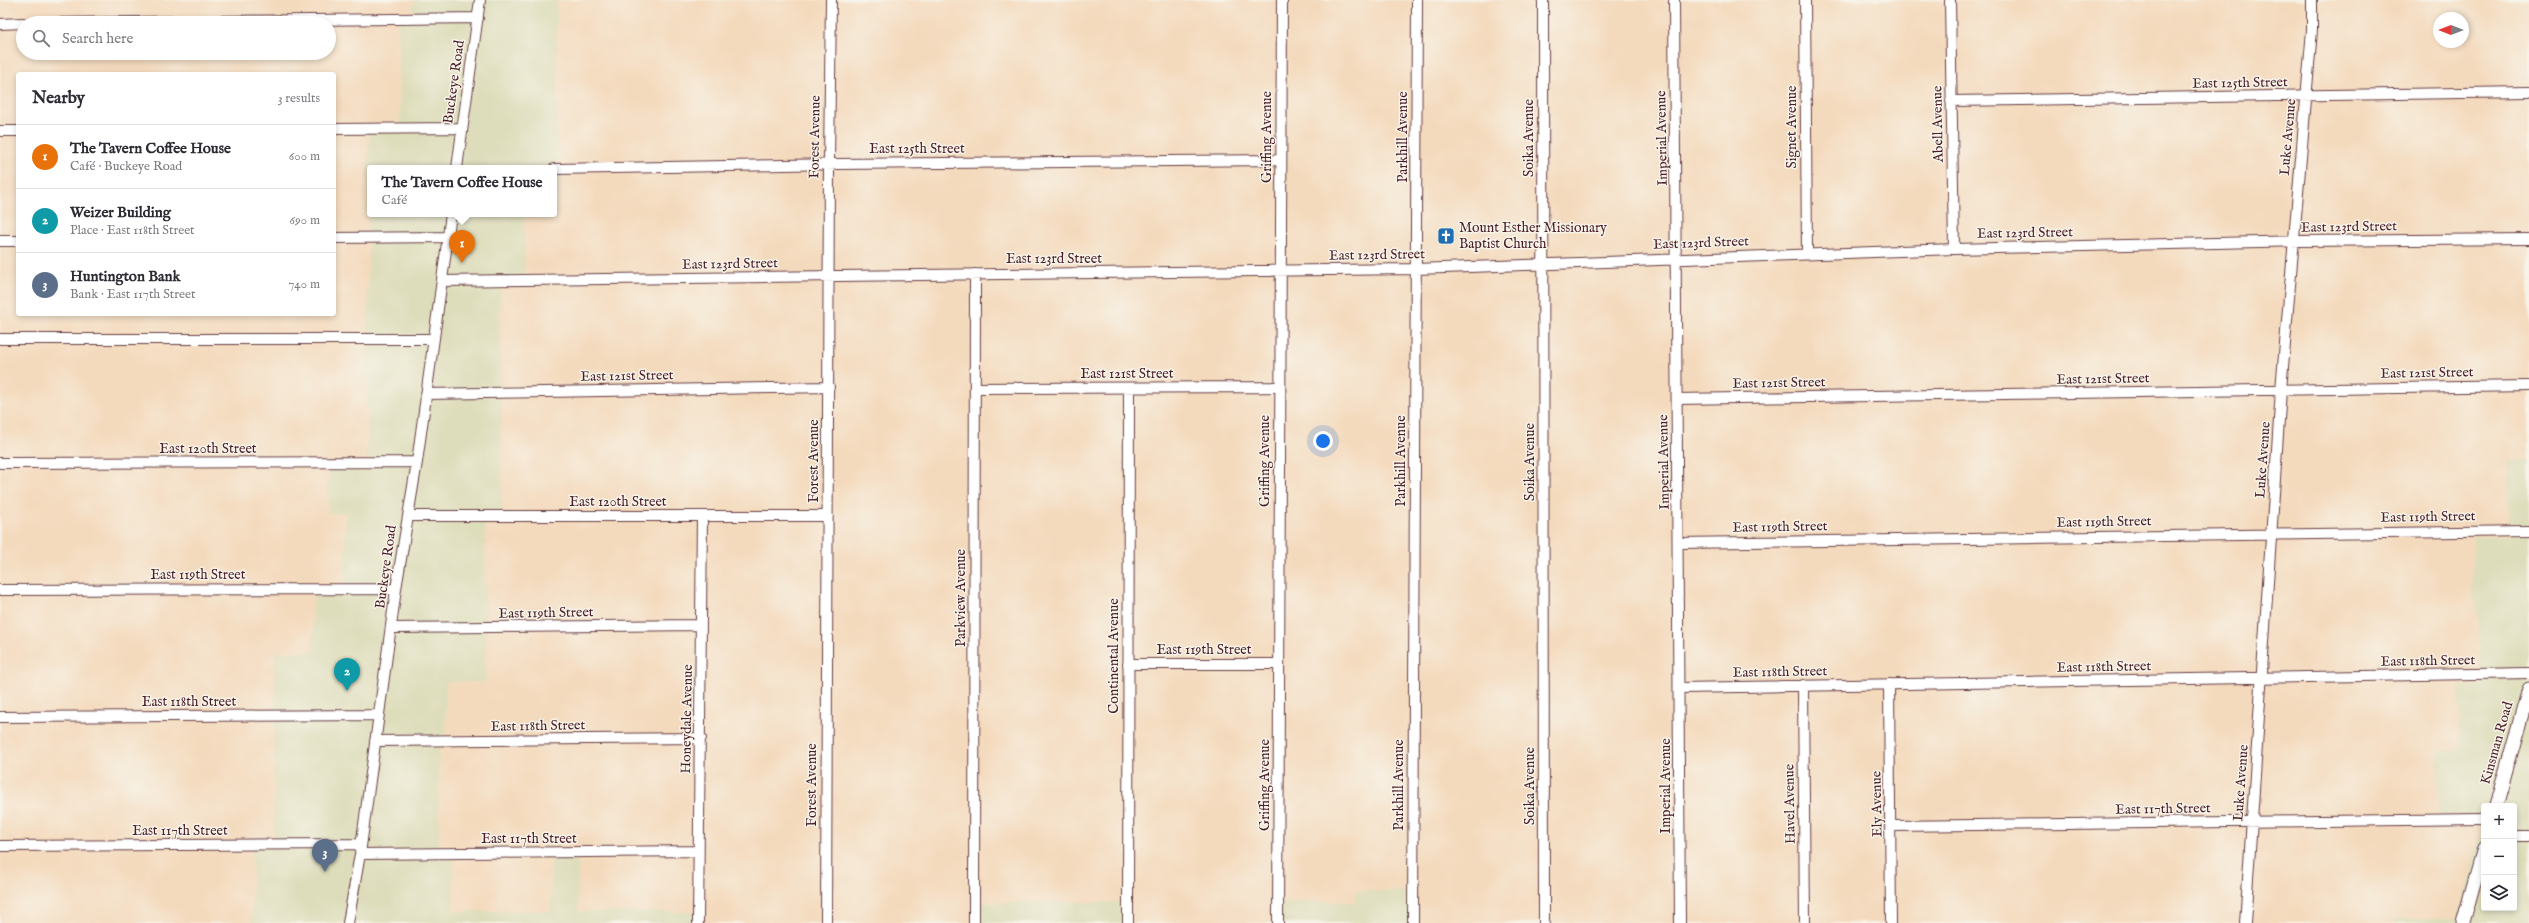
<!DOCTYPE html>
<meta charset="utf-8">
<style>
:root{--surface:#fff;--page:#f2f2f3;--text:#2b2b33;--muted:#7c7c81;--line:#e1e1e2;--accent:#1f6fb2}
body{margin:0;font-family:"IM FELL English",serif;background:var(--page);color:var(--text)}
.controls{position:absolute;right:12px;bottom:12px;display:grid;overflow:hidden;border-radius:4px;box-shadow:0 2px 6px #0003}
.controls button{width:36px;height:36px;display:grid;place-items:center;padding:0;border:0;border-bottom:1px solid var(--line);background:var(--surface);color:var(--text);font:20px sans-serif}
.compass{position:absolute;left:2433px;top:12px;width:36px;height:36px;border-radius:50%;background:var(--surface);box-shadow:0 2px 6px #0003;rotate:270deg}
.you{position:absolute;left:1323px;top:441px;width:14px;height:14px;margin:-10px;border:3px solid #fff;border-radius:50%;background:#1a73e8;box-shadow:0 0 0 6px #1a73e833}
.badge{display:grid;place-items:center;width:26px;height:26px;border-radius:50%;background:var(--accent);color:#fff;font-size:13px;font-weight:700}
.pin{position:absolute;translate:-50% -33px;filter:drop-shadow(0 1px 2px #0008)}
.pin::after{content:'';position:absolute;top:21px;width:14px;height:12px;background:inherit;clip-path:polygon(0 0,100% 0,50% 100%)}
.popup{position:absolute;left:367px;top:165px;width:190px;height:52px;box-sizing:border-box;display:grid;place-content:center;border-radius:4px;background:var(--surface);filter:drop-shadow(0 1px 3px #0005);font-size:13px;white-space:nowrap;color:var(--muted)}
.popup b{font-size:15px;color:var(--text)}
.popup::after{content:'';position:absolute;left:50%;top:100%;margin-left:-8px;border:8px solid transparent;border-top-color:var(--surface)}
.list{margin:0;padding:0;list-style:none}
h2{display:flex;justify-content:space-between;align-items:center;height:52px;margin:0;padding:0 16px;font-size:17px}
h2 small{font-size:13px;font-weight:400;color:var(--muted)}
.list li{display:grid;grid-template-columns:26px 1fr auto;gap:12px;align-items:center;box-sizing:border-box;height:64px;padding:0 16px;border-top:1px solid var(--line)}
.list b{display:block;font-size:15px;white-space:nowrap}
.list p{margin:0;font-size:13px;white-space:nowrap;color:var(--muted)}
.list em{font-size:13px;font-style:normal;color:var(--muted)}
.icon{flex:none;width:22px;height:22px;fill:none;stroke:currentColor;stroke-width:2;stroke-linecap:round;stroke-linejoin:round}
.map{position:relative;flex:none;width:2529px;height:923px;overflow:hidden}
.search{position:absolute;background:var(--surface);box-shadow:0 2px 6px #0003;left:16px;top:16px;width:320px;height:44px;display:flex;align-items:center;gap:10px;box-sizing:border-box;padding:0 14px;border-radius:22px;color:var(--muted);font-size:15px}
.panel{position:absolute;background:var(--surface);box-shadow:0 2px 6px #0003;left:16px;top:72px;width:320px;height:244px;border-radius:4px}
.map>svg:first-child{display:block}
.built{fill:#deddbb;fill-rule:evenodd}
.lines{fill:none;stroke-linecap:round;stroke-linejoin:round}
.minor-casing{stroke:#643b41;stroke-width:12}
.major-casing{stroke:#643b41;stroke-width:15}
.minor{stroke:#fff;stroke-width:10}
.major{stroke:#fff;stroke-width:13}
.labels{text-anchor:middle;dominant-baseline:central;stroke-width:3;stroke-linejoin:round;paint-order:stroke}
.street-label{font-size:14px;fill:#4a1f2b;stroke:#f7f3e8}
.poi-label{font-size:14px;fill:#4a1f2b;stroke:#f7f3e8;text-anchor:start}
</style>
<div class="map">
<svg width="2529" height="923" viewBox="0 0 2529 923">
<rect width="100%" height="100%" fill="#f7f3e8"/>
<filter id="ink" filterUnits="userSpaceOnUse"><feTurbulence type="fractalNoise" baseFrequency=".025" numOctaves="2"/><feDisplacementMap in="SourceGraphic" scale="8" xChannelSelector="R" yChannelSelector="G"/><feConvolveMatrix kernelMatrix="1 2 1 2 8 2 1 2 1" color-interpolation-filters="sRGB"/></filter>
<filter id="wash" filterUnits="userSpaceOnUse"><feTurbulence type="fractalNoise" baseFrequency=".012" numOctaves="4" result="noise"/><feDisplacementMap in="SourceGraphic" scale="16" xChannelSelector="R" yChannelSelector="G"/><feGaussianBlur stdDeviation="0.9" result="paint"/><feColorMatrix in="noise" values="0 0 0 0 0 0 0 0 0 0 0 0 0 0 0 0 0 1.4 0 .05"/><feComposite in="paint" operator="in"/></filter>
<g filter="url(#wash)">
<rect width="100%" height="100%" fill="#f4dabd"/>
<path class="built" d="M413,0H557V169L370,168V214H524L525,280L500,281L502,516H485L486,682H446V741H439V853H453V911H551V852H578V912H698V923H252V845L274,844L275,652H313V589H345L346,513H328V463L367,462L369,128H400L398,19L413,18Z
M2529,460V923H2395V919L2457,918L2483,823L2438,824V750L2459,749L2460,686H2481L2479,620L2473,598V536L2508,535V461ZM2484,806H2514V908H2484Z
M1355,891H1413V923H1278L1279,902H1355Z
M1128,902V923H974V903Z"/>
</g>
<g filter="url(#ink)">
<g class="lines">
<g class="minor-casing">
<path id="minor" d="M1543,0L1544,923
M1674,0L1680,923
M1805,0L1807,253
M1950,0L1954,249
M52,23L478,18
M0,24L23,23
M1951,101L2529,92
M334,129L462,128
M0,131H18
M457,168L480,0
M554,169L838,164L1280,160
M334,238L448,237
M0,241H18
M442,281L1416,269L1954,249L2300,241L2529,239
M0,339H434
M975,388L1279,387
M426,394L829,387
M1677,399L2529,386
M0,463L417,462
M408,516H828
M1679,543L2529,531
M0,590L396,589
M392,628L701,625
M1128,664H1279
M1889,684L1891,923
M1803,685L1805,923
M1680,688L2529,673
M0,717L379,715
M375,741L701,738
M1891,826L2484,819
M2514,836H2529
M0,846L361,844
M360,854L698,851
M348,923L360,854L396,589L417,462L451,214
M698,923L702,516
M826,923L829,164L831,0
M974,923L975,274
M1128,923L1129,388
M1278,923L1282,0
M1413,923L1417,0
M2245,923L2281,390L2312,30V0"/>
</g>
<g class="major-casing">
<path id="major" d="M2496,806L2529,689
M2463,923L2484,848"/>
</g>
<use href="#minor" class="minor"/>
<use href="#major" class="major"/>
</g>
</g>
<defs>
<g id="church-square" transform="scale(0.9)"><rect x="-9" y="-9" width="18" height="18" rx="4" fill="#1f6fb2" stroke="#f7f3e8"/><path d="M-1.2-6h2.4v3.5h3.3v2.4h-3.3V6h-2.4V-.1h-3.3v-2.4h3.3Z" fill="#fff"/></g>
</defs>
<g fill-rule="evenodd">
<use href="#church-square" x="1446" y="236"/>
</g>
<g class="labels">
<g class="street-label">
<text transform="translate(454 82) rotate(-82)">Buckeye Road</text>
<text transform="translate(2240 83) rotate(-1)">East 125th Street</text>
<text transform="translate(1938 124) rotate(-91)">Abell Avenue</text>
<text transform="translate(1792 127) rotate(-90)">Signet Avenue</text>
<text transform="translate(815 137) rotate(-89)">Forest Avenue</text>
<text transform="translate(1267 137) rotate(-90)">Griffing Avenue</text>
<text transform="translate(1403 137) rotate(-90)">Parkhill Avenue</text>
<text transform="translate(2288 137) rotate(-85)">Luke Avenue</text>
<text transform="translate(1529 138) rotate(-90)">Soika Avenue</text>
<text transform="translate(1662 138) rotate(-91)">Imperial Avenue</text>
<text x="917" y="149">East 125th Street</text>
<text transform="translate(2349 227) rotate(-1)">East 123rd Street</text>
<text transform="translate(2025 233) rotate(-1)">East 123rd Street</text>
<text transform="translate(1701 243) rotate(-2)">East 123rd Street</text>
<text transform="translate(1377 255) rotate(-1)">East 123rd Street</text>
<text x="1054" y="259">East 123rd Street</text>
<text transform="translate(730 264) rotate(-1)">East 123rd Street</text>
<text transform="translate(2427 373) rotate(-1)">East 121st Street</text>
<text x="1127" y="374">East 121st Street</text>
<text transform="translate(627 376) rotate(-1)">East 121st Street</text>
<text transform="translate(2103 379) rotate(-1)">East 121st Street</text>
<text transform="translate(1779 383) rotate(-1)">East 121st Street</text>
<text x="208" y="449">East 120th Street</text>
<text transform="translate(2263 460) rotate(-86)">Luke Avenue</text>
<text transform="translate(814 461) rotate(-90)">Forest Avenue</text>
<text transform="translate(1265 461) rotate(-90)">Griffing Avenue</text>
<text transform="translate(1401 461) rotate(-90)">Parkhill Avenue</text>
<text transform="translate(1530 462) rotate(-90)">Soika Avenue</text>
<text transform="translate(1664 462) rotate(-91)">Imperial Avenue</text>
<text x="618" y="502">East 120th Street</text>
<text transform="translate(2428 517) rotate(-1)">East 119th Street</text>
<text transform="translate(2104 522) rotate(-1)">East 119th Street</text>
<text transform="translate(1780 527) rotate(-1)">East 119th Street</text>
<text transform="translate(386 567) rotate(-82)">Buckeye Road</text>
<text x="198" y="575">East 119th Street</text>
<text transform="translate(961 598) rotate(-90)">Parkview Avenue</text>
<text transform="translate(546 613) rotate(-1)">East 119th Street</text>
<text x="1204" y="650">East 119th Street</text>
<text transform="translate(1114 656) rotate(-90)">Continental Avenue</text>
<text transform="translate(2428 661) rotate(-1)">East 118th Street</text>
<text transform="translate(2104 667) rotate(-1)">East 118th Street</text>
<text transform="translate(1780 672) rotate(-1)">East 118th Street</text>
<text x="189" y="702">East 118th Street</text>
<text transform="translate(687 719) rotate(-89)">Honeydale Avenue</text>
<text transform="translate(538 726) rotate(-1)">East 118th Street</text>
<text transform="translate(2497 743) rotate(-74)">Kinsman Road</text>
<text transform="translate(2241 783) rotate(-86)">Luke Avenue</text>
<text transform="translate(812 785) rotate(-90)">Forest Avenue</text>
<text transform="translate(1265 785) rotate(-90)">Griffing Avenue</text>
<text transform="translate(1399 785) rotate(-90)">Parkhill Avenue</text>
<text transform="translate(1530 786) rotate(-90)">Soika Avenue</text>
<text transform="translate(1666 786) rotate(-90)">Imperial Avenue</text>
<text transform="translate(1790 804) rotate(-91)">Havel Avenue</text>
<text transform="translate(1877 804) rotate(-91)">Ely Avenue</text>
<text transform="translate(2163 809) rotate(-1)">East 117th Street</text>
<text x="180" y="831">East 117th Street</text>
<text x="529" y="839">East 117th Street</text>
</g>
<g class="poi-label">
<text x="1459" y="228">Mount Esther Missionary<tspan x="1459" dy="16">Baptist Church</tspan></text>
</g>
</g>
</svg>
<div class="controls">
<button>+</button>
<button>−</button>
<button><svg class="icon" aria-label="layers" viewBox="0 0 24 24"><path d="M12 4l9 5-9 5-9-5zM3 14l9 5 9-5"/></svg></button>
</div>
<svg class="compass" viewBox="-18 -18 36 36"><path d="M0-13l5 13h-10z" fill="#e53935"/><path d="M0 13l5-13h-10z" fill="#7c7c81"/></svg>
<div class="you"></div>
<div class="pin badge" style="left:462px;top:263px;background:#e8710a">1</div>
<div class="popup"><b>The Tavern Coffee House</b>Café</div>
<div class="pin badge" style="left:347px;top:691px;background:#0f9aa8">2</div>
<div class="pin badge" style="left:325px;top:872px;background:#5c6f8a">3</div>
<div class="search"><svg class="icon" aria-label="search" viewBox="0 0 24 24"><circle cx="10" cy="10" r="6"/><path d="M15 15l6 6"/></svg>Search here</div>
<section class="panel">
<h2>Nearby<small>3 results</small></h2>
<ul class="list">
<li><span class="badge" style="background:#e8710a">1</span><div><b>The Tavern Coffee House</b><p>Café · Buckeye Road</p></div><em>600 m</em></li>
<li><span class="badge" style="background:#0f9aa8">2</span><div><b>Weizer Building</b><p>Place · East 118th Street</p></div><em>690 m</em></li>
<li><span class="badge" style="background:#5c6f8a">3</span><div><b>Huntington Bank</b><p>Bank · East 117th Street</p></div><em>740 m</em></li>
</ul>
</section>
</div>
